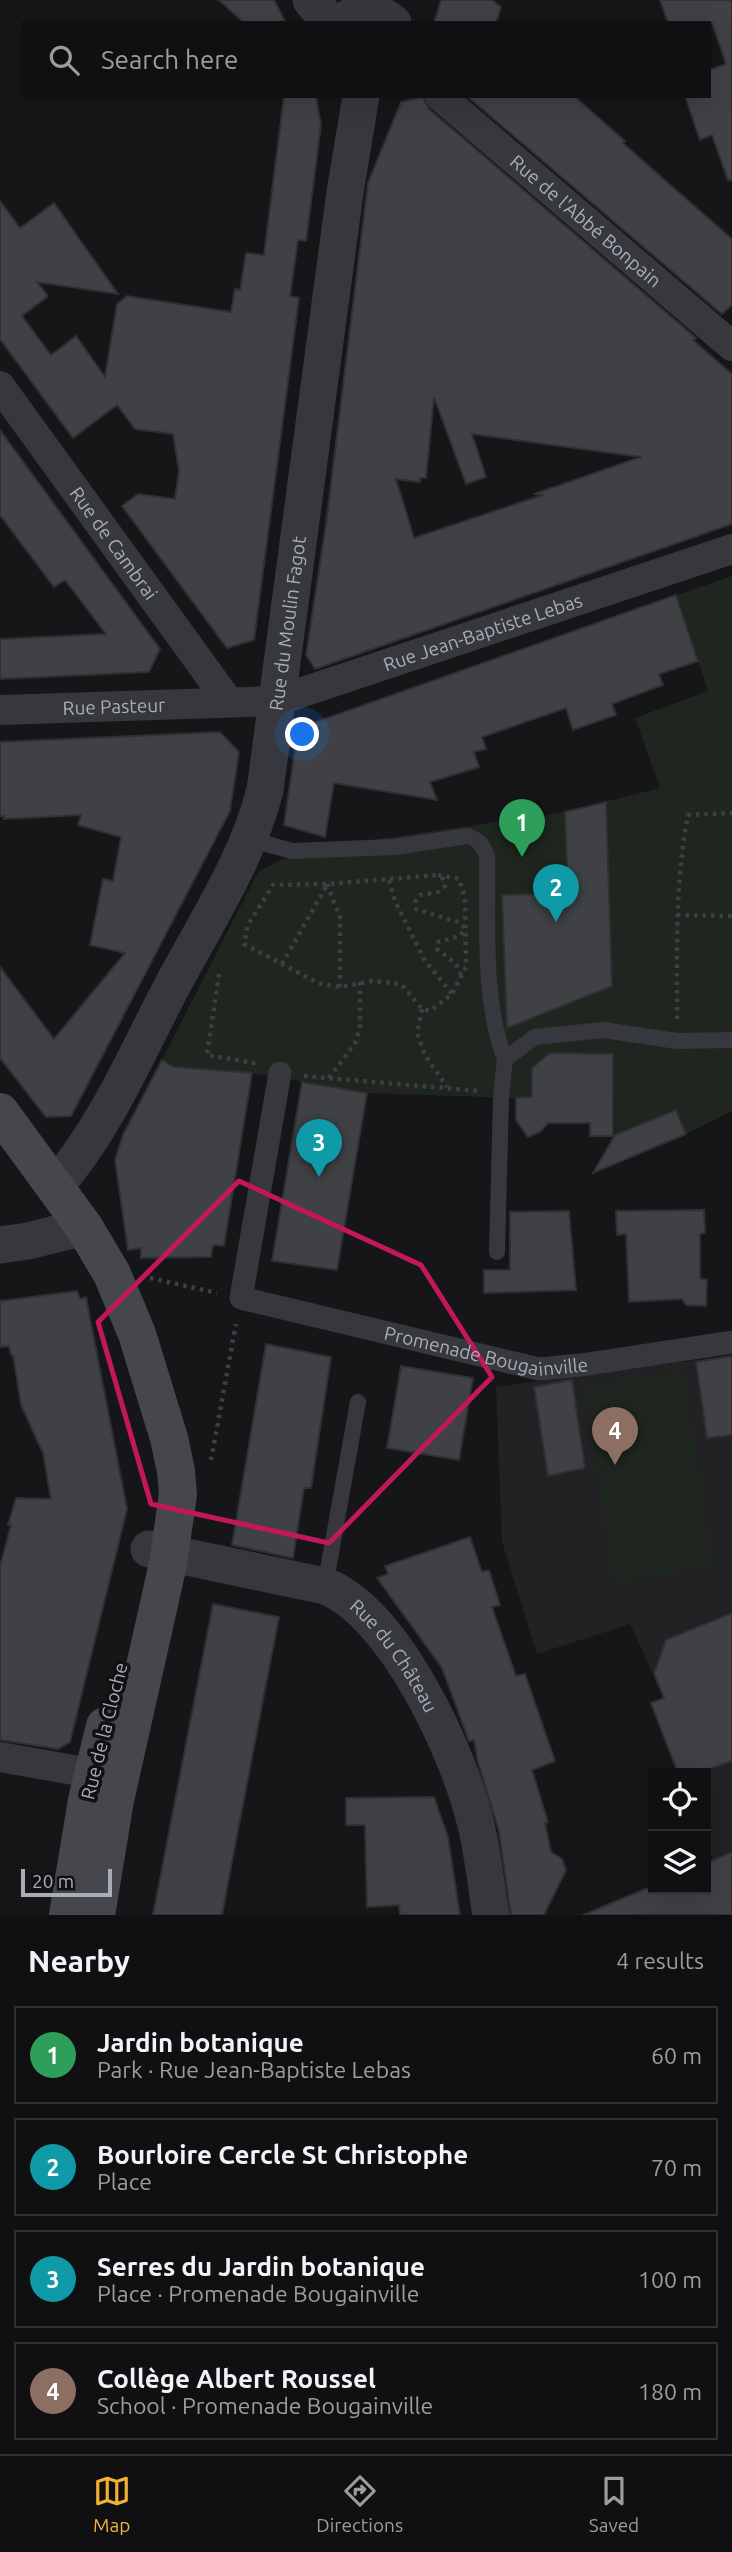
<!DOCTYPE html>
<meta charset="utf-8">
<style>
:root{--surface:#101012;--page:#19191b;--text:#f1f3f6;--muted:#9c9d9f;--line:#303032;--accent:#f2b134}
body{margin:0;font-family:Ubuntu,sans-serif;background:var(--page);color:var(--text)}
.controls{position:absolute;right:21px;bottom:21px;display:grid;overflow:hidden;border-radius:0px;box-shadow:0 7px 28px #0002}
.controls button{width:63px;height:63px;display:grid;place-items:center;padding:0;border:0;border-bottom:2px solid var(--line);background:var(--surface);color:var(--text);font:35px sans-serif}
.scale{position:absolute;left:21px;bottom:18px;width:91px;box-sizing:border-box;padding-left:7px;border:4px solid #a8adb8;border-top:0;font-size:19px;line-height:24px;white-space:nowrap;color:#a8adb8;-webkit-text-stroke:5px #111113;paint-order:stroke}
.you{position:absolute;left:303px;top:735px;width:24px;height:24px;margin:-18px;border:5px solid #fff;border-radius:50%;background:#1a73e8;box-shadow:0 0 0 10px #1a73e833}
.badge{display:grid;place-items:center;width:46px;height:46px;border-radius:50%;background:var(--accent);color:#fff;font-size:23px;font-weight:700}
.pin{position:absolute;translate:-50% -58px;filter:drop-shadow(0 2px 4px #0008)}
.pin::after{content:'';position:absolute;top:37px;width:24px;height:21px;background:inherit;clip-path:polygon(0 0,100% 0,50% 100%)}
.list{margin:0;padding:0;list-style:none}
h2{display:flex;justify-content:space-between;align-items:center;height:91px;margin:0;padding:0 28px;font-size:30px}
h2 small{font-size:23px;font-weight:400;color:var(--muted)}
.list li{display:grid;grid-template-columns:46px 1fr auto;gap:21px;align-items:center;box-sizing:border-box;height:98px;margin:0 14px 14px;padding:0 14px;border:2px solid var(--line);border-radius:0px}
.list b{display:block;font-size:26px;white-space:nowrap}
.list p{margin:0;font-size:23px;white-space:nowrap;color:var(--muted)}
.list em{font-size:23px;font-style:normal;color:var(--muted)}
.icon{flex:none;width:38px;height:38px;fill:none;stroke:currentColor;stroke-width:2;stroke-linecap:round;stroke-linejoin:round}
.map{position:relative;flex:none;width:732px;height:1915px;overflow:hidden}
.search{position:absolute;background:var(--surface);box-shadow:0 7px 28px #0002;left:21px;right:21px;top:21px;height:77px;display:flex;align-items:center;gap:18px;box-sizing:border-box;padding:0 24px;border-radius:0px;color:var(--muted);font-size:26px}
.sheet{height:539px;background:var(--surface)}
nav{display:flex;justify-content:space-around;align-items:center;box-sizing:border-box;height:98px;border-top:2px solid var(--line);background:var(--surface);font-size:19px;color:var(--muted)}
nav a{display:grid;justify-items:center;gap:4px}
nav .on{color:var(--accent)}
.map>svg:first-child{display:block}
.built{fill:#222225}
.green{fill:#1e261f}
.building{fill:#404145;stroke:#303034;stroke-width:2;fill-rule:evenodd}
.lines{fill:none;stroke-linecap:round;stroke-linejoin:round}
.path{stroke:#3d3f44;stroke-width:4.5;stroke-dasharray:3.5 5;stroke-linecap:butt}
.service{stroke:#37383d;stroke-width:16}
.pedestrian{stroke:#37383d;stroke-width:23}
.minor{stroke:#37383d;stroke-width:30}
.tertiary{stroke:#37383d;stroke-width:37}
.secondary{stroke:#45474d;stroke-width:38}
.marked{fill:none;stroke:#c2185b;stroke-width:5;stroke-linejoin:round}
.labels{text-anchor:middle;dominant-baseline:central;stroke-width:7;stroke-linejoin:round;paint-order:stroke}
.street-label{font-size:19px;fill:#a8adb8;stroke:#111113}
</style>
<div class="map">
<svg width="732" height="1915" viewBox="0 0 732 1915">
<rect width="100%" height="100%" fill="#161618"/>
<path class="built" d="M732,1355V1915H715L705,1889L706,1863L713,1860L706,1840V1773H679L652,1703L664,1698L630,1624L537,1654L502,1542L496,1387Z"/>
<path class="green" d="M732,576V1111L686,1134L675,1110L615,1135L613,1054L532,1068V1097L516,1098L367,1093L252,1073L174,1067L162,1060L258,872L282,859L344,854V844L565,812L660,788L635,718L708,691L677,595Z
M684,1370L714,1567L613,1583L583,1385Z"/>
<path class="building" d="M219,0H274L286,23H244Z
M441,0H492L501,7L496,23H434Z
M660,0H732V180H728L712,135L700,140L685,96H709V70L726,64L712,23H668Z
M284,96H316L321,125L306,241L298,240L290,296L299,298L254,640L227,648L122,506L138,494L175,499L179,471L173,434L135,429L117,405L73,438L0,339V201L20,228L54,203L118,294L37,282L48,296L22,316L51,355L76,336L105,377L117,304L127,296L231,312L235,289L240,290L246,253L264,255Z
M467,96H574L625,141L623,143L643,161L732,239V305L722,314Z
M423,97L429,109L696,338L693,340L732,374V524L315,669L306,655L326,524L368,183L401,102ZM434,397L466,484L486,477L472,434L641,457L534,494L543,495L414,538L396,479L420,482V478H426Z
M0,430L160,649L149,672L0,679V639L106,634L65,580L54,587L0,515Z
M676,595L698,661L659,674L663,685L612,704L616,715L573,730L566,708L482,737L486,749L474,752L479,767L430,782L437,800L334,783L325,837L284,825L297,736L307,725Z
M220,732L239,752L230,811L71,1116L46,1117L0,1058V967L54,1039L125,953L90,945L103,879L113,881L121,837L78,825L81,815L4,819V816H0V742Z
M606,802L612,986L507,1028L502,895L568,893L565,812Z
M550,1053L613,1054V1136H590V1123H548L540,1132L528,1137L516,1120V1098L532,1097V1068Z
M162,1060L174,1067L252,1073L224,1246L213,1245L211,1257L141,1258V1248L128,1250L115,1160L123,1135Z
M302,1082L367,1093L337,1270L272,1261Z
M676,1110L686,1134L593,1173L615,1135Z
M704,1210L705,1233L700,1234V1278L707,1280L706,1306L686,1305L682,1299L629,1302L626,1234L617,1235L616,1211Z
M569,1211L576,1290L484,1293V1270H510V1212Z
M77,1291L80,1299L86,1297L127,1509L70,1742L58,1749L0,1740V1566L11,1525H8L16,1498L51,1499L43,1453L21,1405L13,1355H11L9,1346L0,1347V1301Z
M266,1344L331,1357L311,1488H304L293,1558L232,1545Z
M732,1356V1435L707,1438L696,1362Z
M401,1366L473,1378L459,1460L387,1448Z
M572,1380L585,1468L548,1476L534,1387Z
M470,1537L482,1572L489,1570L500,1605L492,1607L516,1676L525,1674L555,1761L532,1770L548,1822L545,1823L551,1852L562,1859L566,1870L544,1915H511L499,1831L478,1762L474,1740L469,1741L442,1668L377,1578L388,1574L385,1566Z
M213,1604L279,1617L234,1851L222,1915H153Z
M732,1613V1761L698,1773H678L651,1703L664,1698L654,1674L666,1640Z
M434,1797L448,1837L460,1915H400L399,1905L367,1907L365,1825H346V1798Z
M732,1852V1915H583L645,1889H706V1863Z"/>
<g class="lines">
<path class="path" d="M438,875L459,879L465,898L466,967L452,994L430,1011L422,1009L401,984L372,981L340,987L318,983L244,944L248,925L273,885L327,884Z
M442,877L445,886L438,892L420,895L415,902L416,909L461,923L465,929L460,936L438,942L437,949L456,964L461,975
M389,880L395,901L424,959L452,994
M327,884L340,917V987
M677,915L732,916
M282,964L327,885
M219,974L207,1055L259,1064
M422,1009L417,1033L425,1055L447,1087
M677,1019C677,951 675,882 688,815L732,813
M304,1076L480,1091
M329,1078L355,1043L360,1028V982
M150,1278L217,1293
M211,1460L236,1324"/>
<path class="service" d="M249,839L292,851L394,847L468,836C480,840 483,846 487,857C488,919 482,1001 505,1059
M497,1252L501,1098L505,1059L535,1037L603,1030L677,1041L732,1040
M325,1586L358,1402"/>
<path class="pedestrian" id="s1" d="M280,1073L241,1298L539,1369L581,1365L732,1342"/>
<g class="minor">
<path id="s2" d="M440,96L732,346"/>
<path id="s3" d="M0,386L228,701"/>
<path id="s4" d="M0,710L276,701L732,549"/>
<path d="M0,1757L113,1777"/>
</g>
<g class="tertiary">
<path d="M311,0L330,23"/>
<path d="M341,23C358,9 377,9 393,23"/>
<path id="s5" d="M55,1186C105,1129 136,1055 171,988C205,924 247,861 265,790L345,192L361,96"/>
<path d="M0,1245L28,1241L84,1227"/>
<path id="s6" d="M149,1549L325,1586C395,1613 460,1755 476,1825C483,1854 486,1885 491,1915"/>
</g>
<path class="secondary" d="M0,1112L84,1227L112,1274L137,1334L169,1438L176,1471L178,1494L168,1564L115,1800L96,1915
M68,1915L87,1800L105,1726"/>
</g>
<path class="marked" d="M239,1181L421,1265L492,1377L329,1543L151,1504L98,1322Z"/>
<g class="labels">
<g class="street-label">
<text stroke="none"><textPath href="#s2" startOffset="192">Rue de l'Abbé Bonpain</textPath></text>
<text stroke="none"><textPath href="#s3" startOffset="194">Rue de Cambrai</textPath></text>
<text stroke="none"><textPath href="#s5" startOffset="618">Rue du Moulin Fagot</textPath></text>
<text stroke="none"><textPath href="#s4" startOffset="494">Rue Jean-Baptiste Lebas</textPath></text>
<text stroke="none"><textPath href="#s4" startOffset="114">Rue Pasteur</textPath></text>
<text stroke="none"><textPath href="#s1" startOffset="480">Promenade Bougainville</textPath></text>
<text stroke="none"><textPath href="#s6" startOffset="280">Rue du Château</textPath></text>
<text transform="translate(104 1731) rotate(-76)">Rue de la Cloche</text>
</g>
</g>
</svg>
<div class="controls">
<button><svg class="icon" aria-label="locate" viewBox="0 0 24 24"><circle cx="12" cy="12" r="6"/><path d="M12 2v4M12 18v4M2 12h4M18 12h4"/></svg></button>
<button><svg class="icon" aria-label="layers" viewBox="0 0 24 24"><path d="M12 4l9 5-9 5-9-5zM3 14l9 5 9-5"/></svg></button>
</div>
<div class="scale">20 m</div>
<div class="you"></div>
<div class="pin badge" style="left:522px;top:857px;background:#2e9e5b">1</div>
<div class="pin badge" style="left:556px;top:922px;background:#0f9aa8">2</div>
<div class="pin badge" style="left:319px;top:1177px;background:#0f9aa8">3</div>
<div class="pin badge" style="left:615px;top:1465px;background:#8d6e63">4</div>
<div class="search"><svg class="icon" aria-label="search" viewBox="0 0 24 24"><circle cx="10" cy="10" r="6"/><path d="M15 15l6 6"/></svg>Search here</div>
</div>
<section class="sheet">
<h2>Nearby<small>4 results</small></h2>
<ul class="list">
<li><span class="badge" style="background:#2e9e5b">1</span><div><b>Jardin botanique</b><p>Park · Rue Jean-Baptiste Lebas</p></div><em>60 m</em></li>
<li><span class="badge" style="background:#0f9aa8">2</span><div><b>Bourloire Cercle St Christophe</b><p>Place</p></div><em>70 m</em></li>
<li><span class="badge" style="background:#0f9aa8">3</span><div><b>Serres du Jardin botanique</b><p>Place · Promenade Bougainville</p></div><em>100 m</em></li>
<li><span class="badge" style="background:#8d6e63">4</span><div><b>Collège Albert Roussel</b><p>School · Promenade Bougainville</p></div><em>180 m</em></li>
</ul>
</section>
<nav>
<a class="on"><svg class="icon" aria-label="map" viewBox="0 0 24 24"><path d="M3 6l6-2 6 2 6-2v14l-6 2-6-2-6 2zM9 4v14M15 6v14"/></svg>Map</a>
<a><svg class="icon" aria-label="directions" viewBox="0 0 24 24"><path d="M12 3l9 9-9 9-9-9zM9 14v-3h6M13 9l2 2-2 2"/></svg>Directions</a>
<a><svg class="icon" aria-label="saved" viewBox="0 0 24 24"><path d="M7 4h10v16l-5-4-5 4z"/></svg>Saved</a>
</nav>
